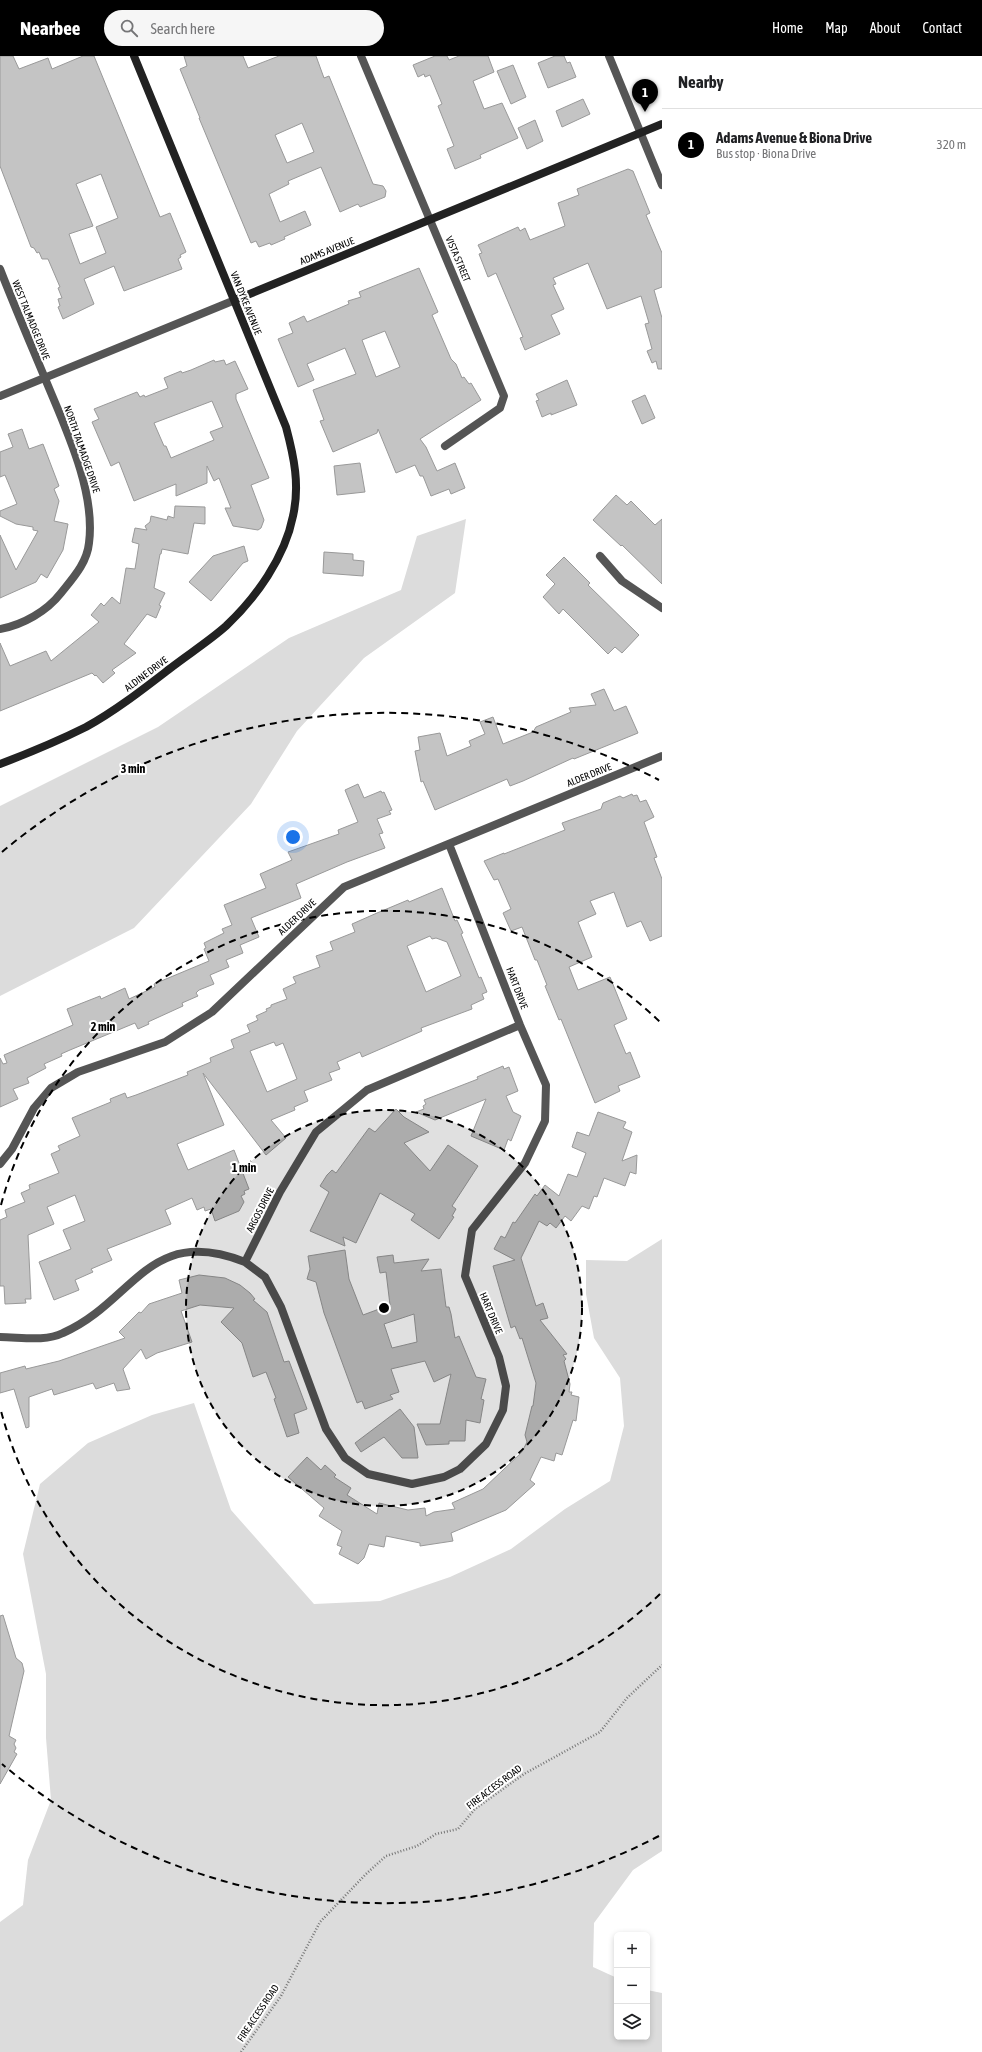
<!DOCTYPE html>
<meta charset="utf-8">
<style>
:root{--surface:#fff;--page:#f6f6f6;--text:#202124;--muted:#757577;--line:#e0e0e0;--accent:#000}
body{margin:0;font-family:"Asap Condensed",sans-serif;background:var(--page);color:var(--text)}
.controls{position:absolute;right:12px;bottom:12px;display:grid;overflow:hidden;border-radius:6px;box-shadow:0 2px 6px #0003}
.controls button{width:36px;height:36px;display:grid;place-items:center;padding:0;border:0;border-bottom:1px solid var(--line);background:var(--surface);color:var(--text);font:20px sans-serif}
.you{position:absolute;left:293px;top:781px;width:14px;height:14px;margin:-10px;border:3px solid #fff;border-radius:50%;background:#1a73e8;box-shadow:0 0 0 6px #1a73e833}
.badge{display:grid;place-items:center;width:26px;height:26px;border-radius:50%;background:var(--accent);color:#fff;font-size:13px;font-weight:700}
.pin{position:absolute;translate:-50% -33px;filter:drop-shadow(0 1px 2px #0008)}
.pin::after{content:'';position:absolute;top:21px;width:14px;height:12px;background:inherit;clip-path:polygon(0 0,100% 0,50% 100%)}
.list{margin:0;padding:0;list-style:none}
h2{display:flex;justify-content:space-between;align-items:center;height:52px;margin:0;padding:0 16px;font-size:17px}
h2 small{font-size:13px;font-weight:400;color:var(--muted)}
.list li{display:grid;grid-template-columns:26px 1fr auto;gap:12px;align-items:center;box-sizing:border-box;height:72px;padding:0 16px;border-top:1px solid var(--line)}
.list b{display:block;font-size:15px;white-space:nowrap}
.list p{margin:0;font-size:13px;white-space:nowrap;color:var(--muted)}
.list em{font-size:13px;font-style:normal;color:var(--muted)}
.icon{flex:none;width:22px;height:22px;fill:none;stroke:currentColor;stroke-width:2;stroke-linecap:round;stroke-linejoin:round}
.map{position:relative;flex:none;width:662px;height:1996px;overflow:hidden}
header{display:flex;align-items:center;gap:24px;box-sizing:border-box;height:56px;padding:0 20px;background:var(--accent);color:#fff}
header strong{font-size:19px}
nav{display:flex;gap:22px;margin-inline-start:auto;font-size:14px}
.search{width:280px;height:36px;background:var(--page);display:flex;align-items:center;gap:10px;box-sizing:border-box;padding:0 14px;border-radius:22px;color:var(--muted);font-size:15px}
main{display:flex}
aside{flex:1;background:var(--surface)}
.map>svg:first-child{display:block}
.green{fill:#dcdcdc}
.building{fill:#c4c4c4;stroke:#999;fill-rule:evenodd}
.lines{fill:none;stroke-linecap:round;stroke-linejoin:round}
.path{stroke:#777;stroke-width:2.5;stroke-dasharray:1 2;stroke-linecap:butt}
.street{stroke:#555;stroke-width:8}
.secondary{stroke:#222;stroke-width:8}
.ring{fill:none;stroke:#000;stroke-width:2;stroke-dasharray:7 5}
.labels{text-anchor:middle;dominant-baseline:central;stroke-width:4;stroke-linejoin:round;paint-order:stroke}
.street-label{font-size:10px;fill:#000;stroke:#fff}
.centre{fill:#000;stroke:#fff;stroke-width:2}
.ring-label{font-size:12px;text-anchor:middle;font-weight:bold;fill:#000;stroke:#fff;stroke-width:4;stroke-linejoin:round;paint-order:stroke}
</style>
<header>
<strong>Nearbee</strong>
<div class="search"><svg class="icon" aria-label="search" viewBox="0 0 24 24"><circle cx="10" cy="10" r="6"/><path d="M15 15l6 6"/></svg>Search here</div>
<nav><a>Home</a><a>Map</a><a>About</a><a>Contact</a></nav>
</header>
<main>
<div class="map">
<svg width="662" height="1996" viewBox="0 0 662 1996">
<rect width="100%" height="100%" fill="#fff"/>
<path class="green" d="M466,463L455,537L364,602L297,675L251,748L134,872L0,940V750L158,671L289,582L401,534L417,480Z
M662,1183V1795L633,1814L594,1867L593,1911L617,1922V1981H647V1934L662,1937V1996H0V1866L23,1849L28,1804L51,1744L46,1682V1618L23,1498L40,1428L88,1387L152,1359L194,1347L231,1454L314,1548L380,1545L450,1521L511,1493L565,1453L610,1425L624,1370L620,1322L594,1282L586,1238V1204L627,1205Z"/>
<path class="building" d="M0,0H13L19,13L48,2L52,13L83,0H94L160,161L170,157L186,196L180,199L181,201L178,203L182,213L124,235L114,210L84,223L94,248L63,263L58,251L60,250L58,243L62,242L58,232L60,231L48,203H42L39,196L37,197L34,192L31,191L0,110ZM101,118L118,162L96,171L106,197L80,208L69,178L93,170L76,128Z
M184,0H243L248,12L279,0H316L324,22L329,20L373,128L383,130L386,135L385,141L360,151L358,148L340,156L321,111L288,125L289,128L269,138L280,166L305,155L311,169L284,181L285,183L271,189L270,187L259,191L256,185L251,187L199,62H200L180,13L187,10ZM302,67L314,96L287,107L275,79Z
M435,0H447L449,4L459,0H488L494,16L473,25L484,53L502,47L518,82L480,99L481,102L455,113L447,93L454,90L438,50L442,48L430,19L425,21L424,18L418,21L413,9Z
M555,0H564L567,7L570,6L576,21L548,32L538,7Z
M513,9L526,41L511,48L497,15Z
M583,43L590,58L562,71L556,55Z
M535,64L543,85L527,93L518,72Z
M628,113L633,115L650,157L646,159L662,197V231L654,234L662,262V313H658L656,305L652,307L647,295L652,293L645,268L649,267L641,240L607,253L588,207L553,222L556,228L553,229L564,253L551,259L560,278L525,294L520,282L523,281L496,217L488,221L479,198L482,197L478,189L518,171L520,175L525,172L530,184L565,170L558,147L579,139L577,133Z
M419,212L438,256L432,259L451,303L456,308L462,322L464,321L469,328L471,327L481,344L420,383L426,391L437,415L455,407L465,432L451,438L449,433L431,440L423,420H420L415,409L396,417L378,373L377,377L333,396L320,365L324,364L313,334L356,318L345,292L307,308L314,324L298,331L278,283L293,277L289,267L304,260L307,266L349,248L348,245L361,241L359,236ZM385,275L400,311L376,321L362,284Z
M214,304L215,306L224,304L226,309L235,305L248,333L236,338V343L269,422L251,429L264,464L261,472L258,474L233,470L225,452H231L219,422L214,425L207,410V427L176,440V428L134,445L119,406L111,410L92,366L99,363L94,353L137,336L140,341L144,339L145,341L168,332L164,322L181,315L182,317L191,314ZM212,345L223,371L210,376L214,384L171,402L166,390H164L154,367Z
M567,324L577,349L551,359V357L542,361L536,345L539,344L536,338Z
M645,339L655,362L642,368L632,345Z
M22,373L29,393L43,388L59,430L54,433L59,445L54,465L68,468L63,494L47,522L41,518L36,526L0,542V479L16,514L38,475L33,474V471L16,468L0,460V455L17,448L5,419L0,421V396L13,391L8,378Z
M360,407L365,436L337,439L334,410Z
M616,439L627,449L631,445L655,469L662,463V528L622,489L621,490L593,464Z
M175,450L205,451V468L194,467L188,498L162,493L161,498H160L154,532L165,537L159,549L161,550L156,562L147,558L124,588L136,597L112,614L115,617L103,627L96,619L95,620L92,617L0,655V587L10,610L46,595L51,605L99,566L91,559L101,547L104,550L112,541L120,548L126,512L135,513L139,488L132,486L135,472L147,474L145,470L150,466L151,460L167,464L168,460L174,462Z
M244,490L248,505L243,507L211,545L189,526L213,500Z
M324,496L353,498V504L364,505L363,520L323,517Z
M564,501L590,527L588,529L639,579L622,597L615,591L608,598L563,553L559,558L543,541L555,528L546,519Z
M604,633L614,655L626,650L638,677L574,703L573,702L523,725L510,730L507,723L435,754L423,725L421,726L415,695L420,694L418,681L440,677L447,700L471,690L469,685L485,678L480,666L493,661L503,688L533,676L536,671L571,656L569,652L596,649L591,638Z
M358,728L364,742L381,735L382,737L384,736L392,754L389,755L391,758L377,763L383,777L379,778L385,792L347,806L296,828L301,842L251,862L259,881L240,889L243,897L226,904L229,911L210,919L214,928L199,934L196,937L198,940L182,947L183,950L148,966L149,968L138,973L135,967L70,994L61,998L62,1000L44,1008L46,1012L27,1022L29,1027L13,1033L18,1043L0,1051V1002L3,1008L7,1007L4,999L73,969L67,953L100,940L101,943L125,932L129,943L155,931L154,928L209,905L204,893L206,892L204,887L224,877L222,873L232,869L224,849L266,832L260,818L292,804L288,796L339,778L338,774L358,766L345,734Z
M632,738L633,740L637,739L640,746L646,744L654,761L644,766L657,801L654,802L662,823V880L650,885L641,865L627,871L614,836L590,845L596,858L578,866L592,901L569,911L578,934L610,921L627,963L614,969L626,998L630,996L640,1021L618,1030L620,1035L595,1047L561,963L559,964L545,930L547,929L537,904H535L522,871L511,875L503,857L511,853L498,823L494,824L484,805L504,797V798L565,774L562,767L601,753L603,747L620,740L623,742Z
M442,832L455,865L457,864L463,877L461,878L479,922L481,921L487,936L482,938L484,943L471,949L472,953L421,972L422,975L362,1001L360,996L337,1006L340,1013L329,1017L332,1024L304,1035L308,1045L294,1051L295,1054L271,1064L286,1082L266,1099L203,1017L224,1069L177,1088L188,1114L234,1094L249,1133L244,1135L245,1138L241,1140L244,1146L239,1155L215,1165L211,1153L205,1155L204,1151L197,1154L192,1142L165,1154L171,1168L107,1193L112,1204L91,1213L93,1216L75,1224L79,1234L54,1244L39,1206L71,1193L63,1174L85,1165L75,1139L47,1151L54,1168L28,1179L31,1243H25L26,1247L5,1248L4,1230H0V1164L7,1161L5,1154L25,1146L21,1137L30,1133L29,1129L59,1117L51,1098L60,1094L58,1090L80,1080L72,1062L111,1046L110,1043L125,1037L127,1042L136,1039L188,1019L187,1016L211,1006L210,1002L234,992L231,984L250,976L247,969L258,964L256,960L267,955L266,953L271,951V949L287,943L283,933L296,927L293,921L320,911L316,900L333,894L330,886L355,876L352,868L377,857L408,844L409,846ZM430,880L432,883L436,882L447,886L461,920L426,936L407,890ZM274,986L276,990L283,987L297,1023L267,1036L250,995Z
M503,1010L504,1013L509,1011L518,1035L506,1040L513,1056L521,1060L511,1085L508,1083L504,1094L471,1080L486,1043L435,1064L416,1056L424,1053L423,1050L426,1048L424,1044L478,1023L477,1021Z
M396,1053L404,1061L429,1076L404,1087L430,1115L448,1089L478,1110L452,1150L456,1153L452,1160L454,1161L439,1183L411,1164L415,1158L380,1137L356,1187L343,1181L345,1190L310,1175L329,1136L320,1130L327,1119L332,1114L336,1117L369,1072L375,1076Z
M598,1056L626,1066L623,1072L632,1076L622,1105L637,1099L636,1118L630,1116L625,1130L604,1122L597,1141L594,1140L589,1153L582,1150L571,1165L565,1160L556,1172L550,1167L547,1170L539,1165L521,1202L536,1250L543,1247L548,1262L540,1264L567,1298L563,1299L566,1303L564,1305L570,1328L569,1336H572L571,1339L579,1341L576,1365L573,1364L562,1399L556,1397L554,1405L541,1401L530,1424L535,1428L506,1454L451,1477L453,1485L420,1490V1487L386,1480L384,1491L369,1488L364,1502L358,1508L339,1498L342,1491L337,1489L342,1475L319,1460L324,1452L288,1421L307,1401L321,1414L325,1409L336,1419L334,1421L351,1432L347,1439L377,1458L379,1447L408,1454L425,1452L426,1460L434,1456L455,1453L452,1447L483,1433L522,1396L527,1386L525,1379L532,1350H533L536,1327L522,1282L520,1283L515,1270L511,1272L493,1210L515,1204L494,1193L501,1180L505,1182L513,1166L515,1167L535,1138L537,1140L545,1129L559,1140L568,1118L577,1121L586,1097L572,1091L577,1076L589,1080Z
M345,1194L349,1223L363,1259L390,1249L386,1216L380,1217L377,1201L393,1199L394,1207L429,1203L421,1215L441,1213L446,1251H449L451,1258L455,1282L459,1280L476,1321L486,1323L481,1343L484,1344L480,1367L466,1364L465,1385H449V1388L426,1389L417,1368H440L451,1318L434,1326L425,1305L391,1313L399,1336L390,1339L393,1343L365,1353L362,1345L357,1347L324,1257L316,1226L307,1223L310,1213L308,1200ZM414,1258L417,1286L392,1292L384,1268Z
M199,1219L225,1222L240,1229L250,1237L255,1243L253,1244L267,1256L284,1306L289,1305L307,1353L294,1358L299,1377L287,1381L274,1343L276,1342L266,1316L253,1321L242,1287L221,1266L234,1252L200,1249L181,1255L192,1286L157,1297L146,1303L141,1293L123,1313L130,1333L117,1335L114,1327L96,1333L93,1327L54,1339L52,1333L29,1341V1371L26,1372L14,1333L0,1337V1317L25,1310L26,1313L59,1305L125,1282L119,1276L139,1256L141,1257L149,1248L182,1237L179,1224Z
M400,1353L414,1371L418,1402H402L384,1381L361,1396L355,1387Z
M3,1559L16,1602L22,1607L24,1615L9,1680L16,1684L14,1688L16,1692L14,1696L17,1698L0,1728V1560Z"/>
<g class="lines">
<path class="path" d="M241,1996L281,1940L320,1866L366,1818L386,1800L417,1790L436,1778L458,1773L475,1753L524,1718L600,1676L627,1642L662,1609"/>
<path class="street" d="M361,0L504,340L500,352L445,390
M609,0L662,129
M0,213C14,249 29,284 44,320C64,369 96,434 89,487C87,507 73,522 61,537C47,555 23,569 0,573
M0,340L235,244
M600,500L622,525L662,552
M0,1108L12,1093L34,1052L51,1032L78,1016L165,986L212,956L344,831L662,700
M245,1206L265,1221L281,1251L326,1373L345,1402L368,1418L412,1428L444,1421L460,1413L486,1388L503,1354L506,1330L499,1301L465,1220L472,1174L525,1107L545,1065L546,1029L520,969L449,788
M0,1281C20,1281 45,1286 63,1277C135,1245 148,1168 245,1206L280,1136L316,1076L367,1034L520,969"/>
<path class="secondary" d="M235,244L662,68
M0,708C29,697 58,685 86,671C115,655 142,634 168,614C187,599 208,586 226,570C256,542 285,501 293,460C300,429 294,401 286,371L134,0"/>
</g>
<circle cx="384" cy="1252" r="198" fill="#000" fill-opacity=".12"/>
<g class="ring">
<circle cx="384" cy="1252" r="198"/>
<path d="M660 1538A397 397 0 0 1 1 1355M1 1149A397 397 0 0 1 660 966"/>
<path d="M659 1780A595 595 0 0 1 2 1708M2 796A595 595 0 0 1 659 724"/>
</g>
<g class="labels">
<g class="street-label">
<text transform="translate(327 195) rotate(-22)">ADAMS AVENUE</text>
<text transform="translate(458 203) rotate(67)">VISTA STREET</text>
<text transform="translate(246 247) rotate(68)">VAN DYKE AVENUE</text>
<text transform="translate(31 264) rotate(68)">WEST TALMADGE DRIVE</text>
<text transform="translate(82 393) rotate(71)">NORTH TALMADGE DRIVE</text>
<text transform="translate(146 618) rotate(-37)">ALDINE DRIVE</text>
<text transform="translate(589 719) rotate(-22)">ALDER DRIVE</text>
<text transform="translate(297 861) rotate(-43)">ALDER DRIVE</text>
<text transform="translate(517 932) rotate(69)">HART DRIVE</text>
<text transform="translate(260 1154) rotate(-63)">ARGOS DRIVE</text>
<text transform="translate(491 1257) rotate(67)">HART DRIVE</text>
<text transform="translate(494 1731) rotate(-37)">FIRE ACCESS ROAD</text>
<text transform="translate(258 1957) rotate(-56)">FIRE ACCESS ROAD</text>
</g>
</g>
<circle cx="384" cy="1252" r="6" class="centre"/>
<g class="ring-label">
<text x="133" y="717">3 min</text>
<text x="103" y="975">2 min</text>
<text x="244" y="1116">1 min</text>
</g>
</svg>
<div class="controls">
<button>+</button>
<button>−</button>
<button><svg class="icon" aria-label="layers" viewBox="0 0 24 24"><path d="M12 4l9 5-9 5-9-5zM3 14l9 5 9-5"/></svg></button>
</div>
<div class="you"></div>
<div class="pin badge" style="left:645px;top:56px">1</div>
</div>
<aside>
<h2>Nearby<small></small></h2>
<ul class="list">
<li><span class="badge">1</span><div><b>Adams Avenue &amp; Biona Drive</b><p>Bus stop · Biona Drive</p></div><em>320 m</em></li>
</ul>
</aside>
</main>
